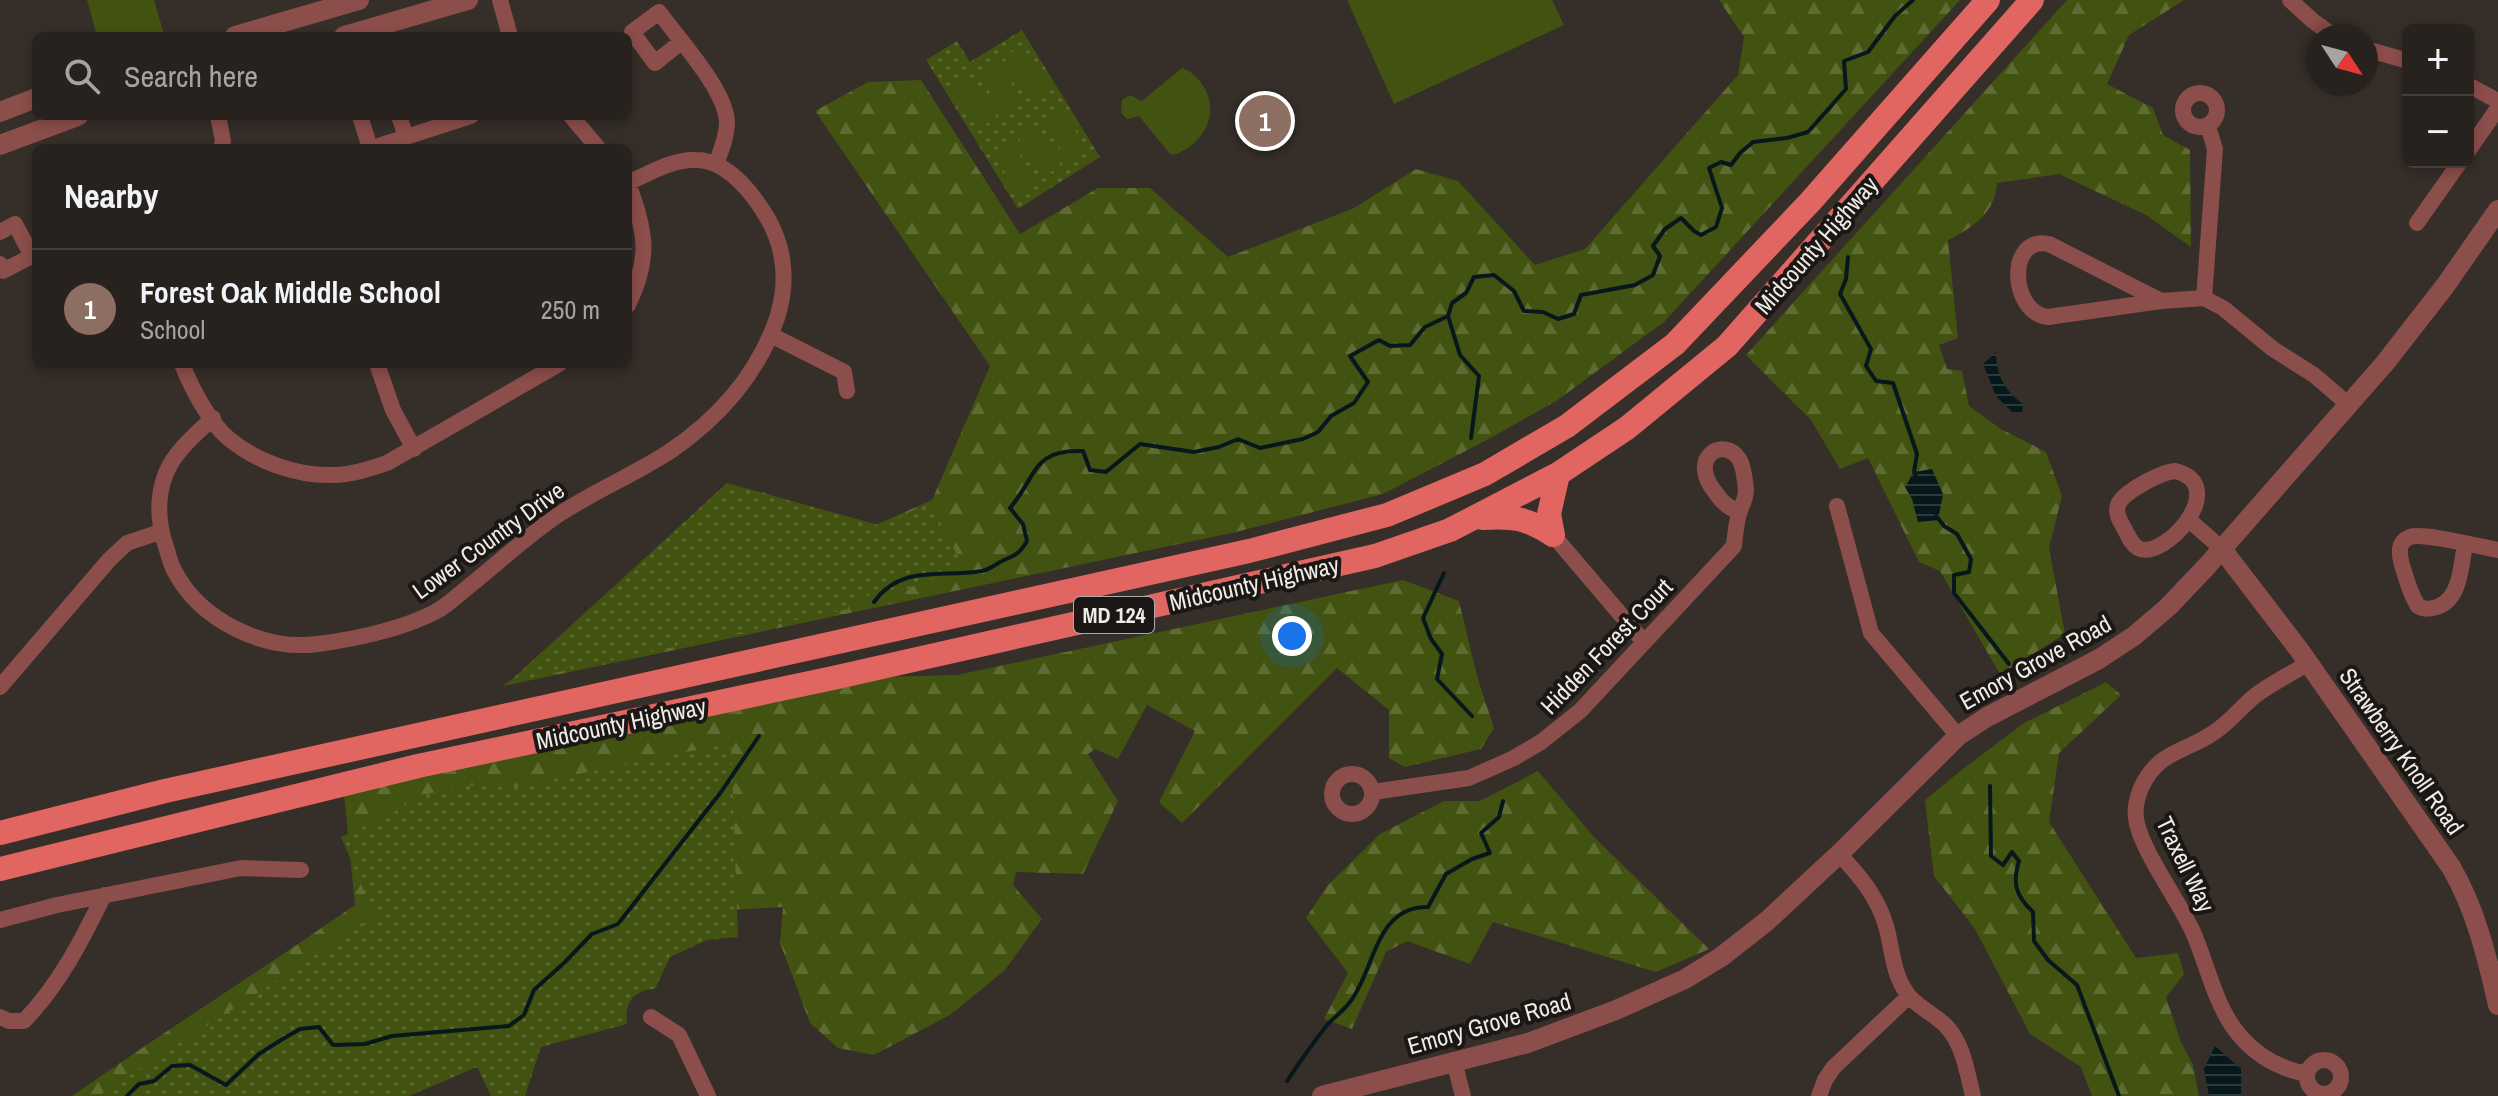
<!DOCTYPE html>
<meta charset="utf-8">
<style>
:root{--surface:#28221f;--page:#342f2c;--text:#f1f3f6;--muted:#a5a4a4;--line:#443f3d;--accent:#2563eb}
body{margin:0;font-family:"Archivo Narrow",sans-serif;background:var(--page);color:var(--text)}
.controls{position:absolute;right:24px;top:24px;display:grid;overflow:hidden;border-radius:12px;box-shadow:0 4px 12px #0003}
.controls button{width:72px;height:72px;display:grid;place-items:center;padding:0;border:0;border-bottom:2px solid var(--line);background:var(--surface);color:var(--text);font:40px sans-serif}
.compass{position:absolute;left:2306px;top:24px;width:72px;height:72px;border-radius:50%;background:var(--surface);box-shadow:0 4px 12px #0003;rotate:126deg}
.you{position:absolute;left:1292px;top:636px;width:28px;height:28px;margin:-20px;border:6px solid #fff;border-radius:50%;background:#1a73e8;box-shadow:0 0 0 12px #1a73e833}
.badge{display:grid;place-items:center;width:52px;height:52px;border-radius:50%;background:var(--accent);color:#fff;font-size:26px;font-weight:700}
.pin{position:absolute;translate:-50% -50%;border:4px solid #fff;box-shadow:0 2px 8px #0006}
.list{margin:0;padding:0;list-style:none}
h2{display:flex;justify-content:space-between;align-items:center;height:104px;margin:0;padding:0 32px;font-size:34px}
h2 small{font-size:26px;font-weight:400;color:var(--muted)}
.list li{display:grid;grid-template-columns:52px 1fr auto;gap:24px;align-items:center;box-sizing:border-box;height:120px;padding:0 32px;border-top:2px solid var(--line)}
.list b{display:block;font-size:30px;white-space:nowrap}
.list p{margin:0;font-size:26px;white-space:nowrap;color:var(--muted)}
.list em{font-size:26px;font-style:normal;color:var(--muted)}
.icon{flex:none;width:44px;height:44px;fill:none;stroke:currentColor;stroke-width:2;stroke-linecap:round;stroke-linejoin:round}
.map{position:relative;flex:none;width:2498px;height:1096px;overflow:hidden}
.search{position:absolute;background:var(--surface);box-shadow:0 4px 12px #0003;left:32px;top:32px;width:600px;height:88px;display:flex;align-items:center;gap:20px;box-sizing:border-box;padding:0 28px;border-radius:12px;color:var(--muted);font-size:30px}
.panel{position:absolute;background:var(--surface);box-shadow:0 4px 12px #0003;left:32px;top:144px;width:600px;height:224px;border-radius:12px}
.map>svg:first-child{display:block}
.forest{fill:url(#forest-firs)}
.park{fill:url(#park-dots)}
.garden{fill:#425210}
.water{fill:url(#water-rules)}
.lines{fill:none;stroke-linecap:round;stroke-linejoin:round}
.stream{stroke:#07181c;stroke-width:4}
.minor{stroke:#8b4e4a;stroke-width:16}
.tertiary{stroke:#8b4e4a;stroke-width:20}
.primary{stroke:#e16561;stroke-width:24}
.labels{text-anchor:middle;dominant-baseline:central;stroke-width:8;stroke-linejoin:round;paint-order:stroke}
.shield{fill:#1a1715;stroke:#afaba8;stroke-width:2}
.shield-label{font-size:22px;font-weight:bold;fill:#efebe7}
.street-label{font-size:24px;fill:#efebe7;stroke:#1a1715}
</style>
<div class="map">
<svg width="2498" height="1096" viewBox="0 0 2498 1096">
<defs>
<pattern id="forest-firs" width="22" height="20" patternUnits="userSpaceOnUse" patternTransform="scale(2)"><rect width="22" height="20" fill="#425210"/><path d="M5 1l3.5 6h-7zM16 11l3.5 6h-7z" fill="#5e6b33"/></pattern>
<pattern id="park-dots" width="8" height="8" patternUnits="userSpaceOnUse" patternTransform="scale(2)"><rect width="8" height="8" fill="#425210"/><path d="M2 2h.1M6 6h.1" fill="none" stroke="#5e6b33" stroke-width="1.8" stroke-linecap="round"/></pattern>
<pattern id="water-rules" width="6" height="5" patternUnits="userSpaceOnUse" patternTransform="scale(2)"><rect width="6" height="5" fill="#07181c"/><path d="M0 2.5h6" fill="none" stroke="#2b3a3d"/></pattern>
</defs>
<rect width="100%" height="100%" fill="#352e29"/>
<path class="forest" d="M1719,0H1960L1664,322L1556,401L1485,441L1383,494L1236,532L503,686L763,492L862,531L932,500L990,366L815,111L868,82L921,80L1020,234L1098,188H1150L1228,257L1354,208L1416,169L1458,181L1535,265L1585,249L1738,75L1744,37Z
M2067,0H2184L2129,35L2107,84L2153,108L2163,135L2190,150L2191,247L2146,215L2059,174L1997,183C1996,212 1973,228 1948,240L1958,338L1939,345L1947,369L1962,371L1969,406L2001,429L2046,452L2062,496L2049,548L2065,634L2000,674L1940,571L1919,562L1868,458L1840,469L1811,420L1746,355Z
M1403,580L1459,601L1477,676L1494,728L1481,749L1405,767L1389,758V710L1337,668L1182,823L1159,802L1195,731L1147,705L1118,759L1095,749L1088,754L1118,801L1083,874L1016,872L1013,885L1042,919L1005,970L950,1015L874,1055L838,1048L810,1023L780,943L783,907L728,910L390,1096H72C165,1031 261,970 355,905L343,784L833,678L957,675Z
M2106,682L2121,695L2059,753L2049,822L2136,958L2178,953L2184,974L2166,997L2181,1042L2193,1065L2199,1096H2092L2081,1067L2030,1034L1975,929L1934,876L1925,800L1959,772L2024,723Z
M1538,771L1594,837L1709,949L1656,972L1493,922L1470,964L1407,941L1386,952L1352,1029L1324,1019L1348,973L1306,918L1328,885L1380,834L1444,801H1480Z"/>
<path class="park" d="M1022,30L1100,157L1018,209L926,60L957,41L970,62Z
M727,483L882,526L929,502L962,564L920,585L848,600V609L508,683Z
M731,743L738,937L707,940L670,957L655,989C633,990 624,1003 627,1024L541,1047L525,1096H491L477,1067L409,1096H98L375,917L341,837L392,814L416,796L474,785L509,788Z"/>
<path class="garden" d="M87,0H154L164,34L97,36Z
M1347,0H1552L1564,25L1394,104Z
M1022,46L1048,86L1029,98L1003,57Z
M997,61L1023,102L1003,114L978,73Z
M1182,68C1192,71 1200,80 1205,89C1220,117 1201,145 1174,155L1169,153L1139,116L1127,119L1121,113L1122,100L1130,95L1142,101Z
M972,77L997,118L978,129L953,89Z
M1062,109L1087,150L1068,162L1043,121Z
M1036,125L1061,166L1043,177L1018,137Z
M1011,140L1036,181L1018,193L992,152Z"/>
<path class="water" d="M1996,352C1996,375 2005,391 2023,404L2022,412H2012L1996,396L1983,364Z
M1932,469L1943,494L1938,520L1918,522L1912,499L1905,487L1914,472Z
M2215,1046L2241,1069V1096H2209L2204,1069Z"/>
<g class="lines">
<path class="stream" d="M1848,257L1846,279L1840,294L1871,349L1866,366L1876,381L1893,383L1917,454L1914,472L1916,476
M1448,316L1460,355L1479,376L1471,438
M1936,516L1944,526L1957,534L1971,559L1969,572L1954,575V593L2009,664
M1444,573L1423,618L1431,639L1442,654L1437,679L1472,716
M874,602C901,564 941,578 982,571C990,570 997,563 1004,560C1016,555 1020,553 1027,541L1023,524L1010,508C1038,475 1032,449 1083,451L1090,470L1106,472L1140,444L1194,452L1219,447L1238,439L1260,448L1303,439L1318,432L1331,416L1354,403L1368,382L1350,356L1379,340L1390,346L1410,345L1425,327L1448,316L1452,303L1466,293L1474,277L1494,275L1514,291L1524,311L1543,312L1558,319L1574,314L1581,295L1635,285L1653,275L1660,256L1653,246L1665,229L1681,218L1694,231L1701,235L1716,227L1722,208L1709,168L1721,162L1731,165L1740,153L1753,142L1787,138L1808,132L1846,89L1844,61L1868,52L1895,16L1913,0
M1990,786L1991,856L2003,865L2012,852L2019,861C2012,884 2016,896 2033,912L2034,941L2048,960L2077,985L2119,1096
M1287,1081C1300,1062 1313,1042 1328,1024C1335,1017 1344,1010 1350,1002C1375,970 1375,906 1428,907L1446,874L1472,859L1490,853L1481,833L1499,817L1503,801
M127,1096L139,1084L154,1081L172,1066L190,1065L226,1085L259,1054L281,1040L300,1029L319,1027L333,1045L365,1044L392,1036L509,1026L524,1015L534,990L564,963L592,934L618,924L721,792L759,736"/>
<path class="minor" d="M500,0L510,36
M2290,0L2313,21L2334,36
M681,42L655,63L632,32L659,12C678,38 726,90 727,122C727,136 721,151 716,164
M2366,49L2408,61
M2468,85L2498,101
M2183 110a17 17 0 1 1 34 0a17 17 0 1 1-34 0Z
M218,116L223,141L221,148
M360,116L370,148
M399,116L406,137
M571,116L598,148
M372,148L471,116
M2468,151L2498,108
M628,183C646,231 651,258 628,305
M2417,223L2460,162
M0,232L15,224L32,256L3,271L0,264
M2204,298L2215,149L2208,126
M2161,301L2049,244C2006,235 2010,313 2048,317L2161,301L2204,298L2223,308L2273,349L2314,375L2349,405
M771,335L844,372L847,391
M182,364C191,387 209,422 228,438C255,461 296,476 332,475C351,475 369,469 387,463L559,364
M377,364L393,410L414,449
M213,418C196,434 175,451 166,473C156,498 158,525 167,550C169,557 171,565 175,572C201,621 264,651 318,644C355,639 402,629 435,612C447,606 458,595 468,587C498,563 527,536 558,515C593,492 633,475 669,452C718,419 758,374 777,318C788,283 786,251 768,219C754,195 728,160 696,160C673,159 649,173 628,183
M2175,471C2232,485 2164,562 2138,548C2131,544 2128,535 2124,528C2120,521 2115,513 2118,505C2122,492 2162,472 2175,471Z
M1837,506L1871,633L1958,736
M2188,519L2222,549
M1553,535L1644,642
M2465,544C2461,565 2461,599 2437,607C2429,609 2425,610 2418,606C2410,594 2406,578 2402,565C2399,554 2397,542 2410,537C2423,532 2481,547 2498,550
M0,687L109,560L127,543L160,532
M1332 794a20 20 0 1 1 40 0a20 20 0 1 1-40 0Z
M1373,792L1469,778L1514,758L1541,742L1580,711L1734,546C1735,535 1736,524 1739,514C1741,505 1746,500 1746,490C1745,482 1744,466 1739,459C1724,436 1687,457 1715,492C1721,501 1728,509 1739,511
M1839,854C1860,876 1877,896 1886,926C1893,950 1892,975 1909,996C1919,1008 1936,1015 1947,1027C1964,1046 1967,1073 1973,1096
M0,920L57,905L241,868L301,870
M0,1017L9,1021H24C59,985 82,940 104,895
M651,1017L679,1035L708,1096
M2307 1077a17 17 0 1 1 34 0a17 17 0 1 1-34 0Z
M1454,1061L1463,1096
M2307,1074C2281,1069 2258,1057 2240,1036C2215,1007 2208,966 2193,932C2178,899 2145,856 2137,824C2134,812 2136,800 2141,788C2159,749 2186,753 2216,731C2231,721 2242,706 2256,695C2272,683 2291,674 2308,663
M1819,1096L1825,1080L1833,1068L1909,996"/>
<path class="tertiary" d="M235,36L359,0
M344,36L468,0
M0,112L36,98
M0,145L78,116
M2222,549L2300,651L2451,867C2476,910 2487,957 2498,1005
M1322,1096L1528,1043L1616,1010L1685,979L1721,957L1767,921L1839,854L1958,736L1987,717L2099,659L2134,636L2168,607L2207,566L2385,363L2445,286L2498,210"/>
<path class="primary" d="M1482,518C1514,516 1526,518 1553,535
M1553,535L1549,514L1558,474
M0,833L165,791L1249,551L1387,515L1485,474L1567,426L1675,344L1810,202L1988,0
M0,869L418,766L833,678L1375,556L1450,530L1558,474L1627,428L1727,346L2032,0"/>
</g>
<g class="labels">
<rect class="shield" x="1074" y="597" width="80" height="36" rx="6"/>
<g class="shield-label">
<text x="1114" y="615">MD 124</text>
</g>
<g class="street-label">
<text transform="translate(1816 245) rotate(-49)">Midcounty Highway</text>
<text transform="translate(488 540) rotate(-36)">Lower Country Drive</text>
<text transform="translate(1254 583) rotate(-13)">Midcounty Highway</text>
<text transform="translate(1606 646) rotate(-46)">Hidden Forest Court</text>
<text transform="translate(2035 662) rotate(-29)">Emory Grove Road</text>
<text transform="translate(621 723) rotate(-12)">Midcounty Highway</text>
<text transform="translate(2402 751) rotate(55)">Strawberry Knoll Road</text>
<text transform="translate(2186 864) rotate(64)">Traxell Way</text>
<text transform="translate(1489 1023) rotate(-16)">Emory Grove Road</text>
</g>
</g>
</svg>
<div class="controls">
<button>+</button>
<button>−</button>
</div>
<svg class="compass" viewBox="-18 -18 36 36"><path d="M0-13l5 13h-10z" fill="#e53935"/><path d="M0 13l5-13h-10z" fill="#a5a4a4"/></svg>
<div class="you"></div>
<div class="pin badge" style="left:1265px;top:121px;background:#8d6e63">1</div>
<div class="search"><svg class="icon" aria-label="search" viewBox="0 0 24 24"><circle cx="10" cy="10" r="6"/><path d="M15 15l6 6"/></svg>Search here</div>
<section class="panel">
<h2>Nearby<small></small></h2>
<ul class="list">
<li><span class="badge" style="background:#8d6e63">1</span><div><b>Forest Oak Middle School</b><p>School</p></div><em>250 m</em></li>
</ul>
</section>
</div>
